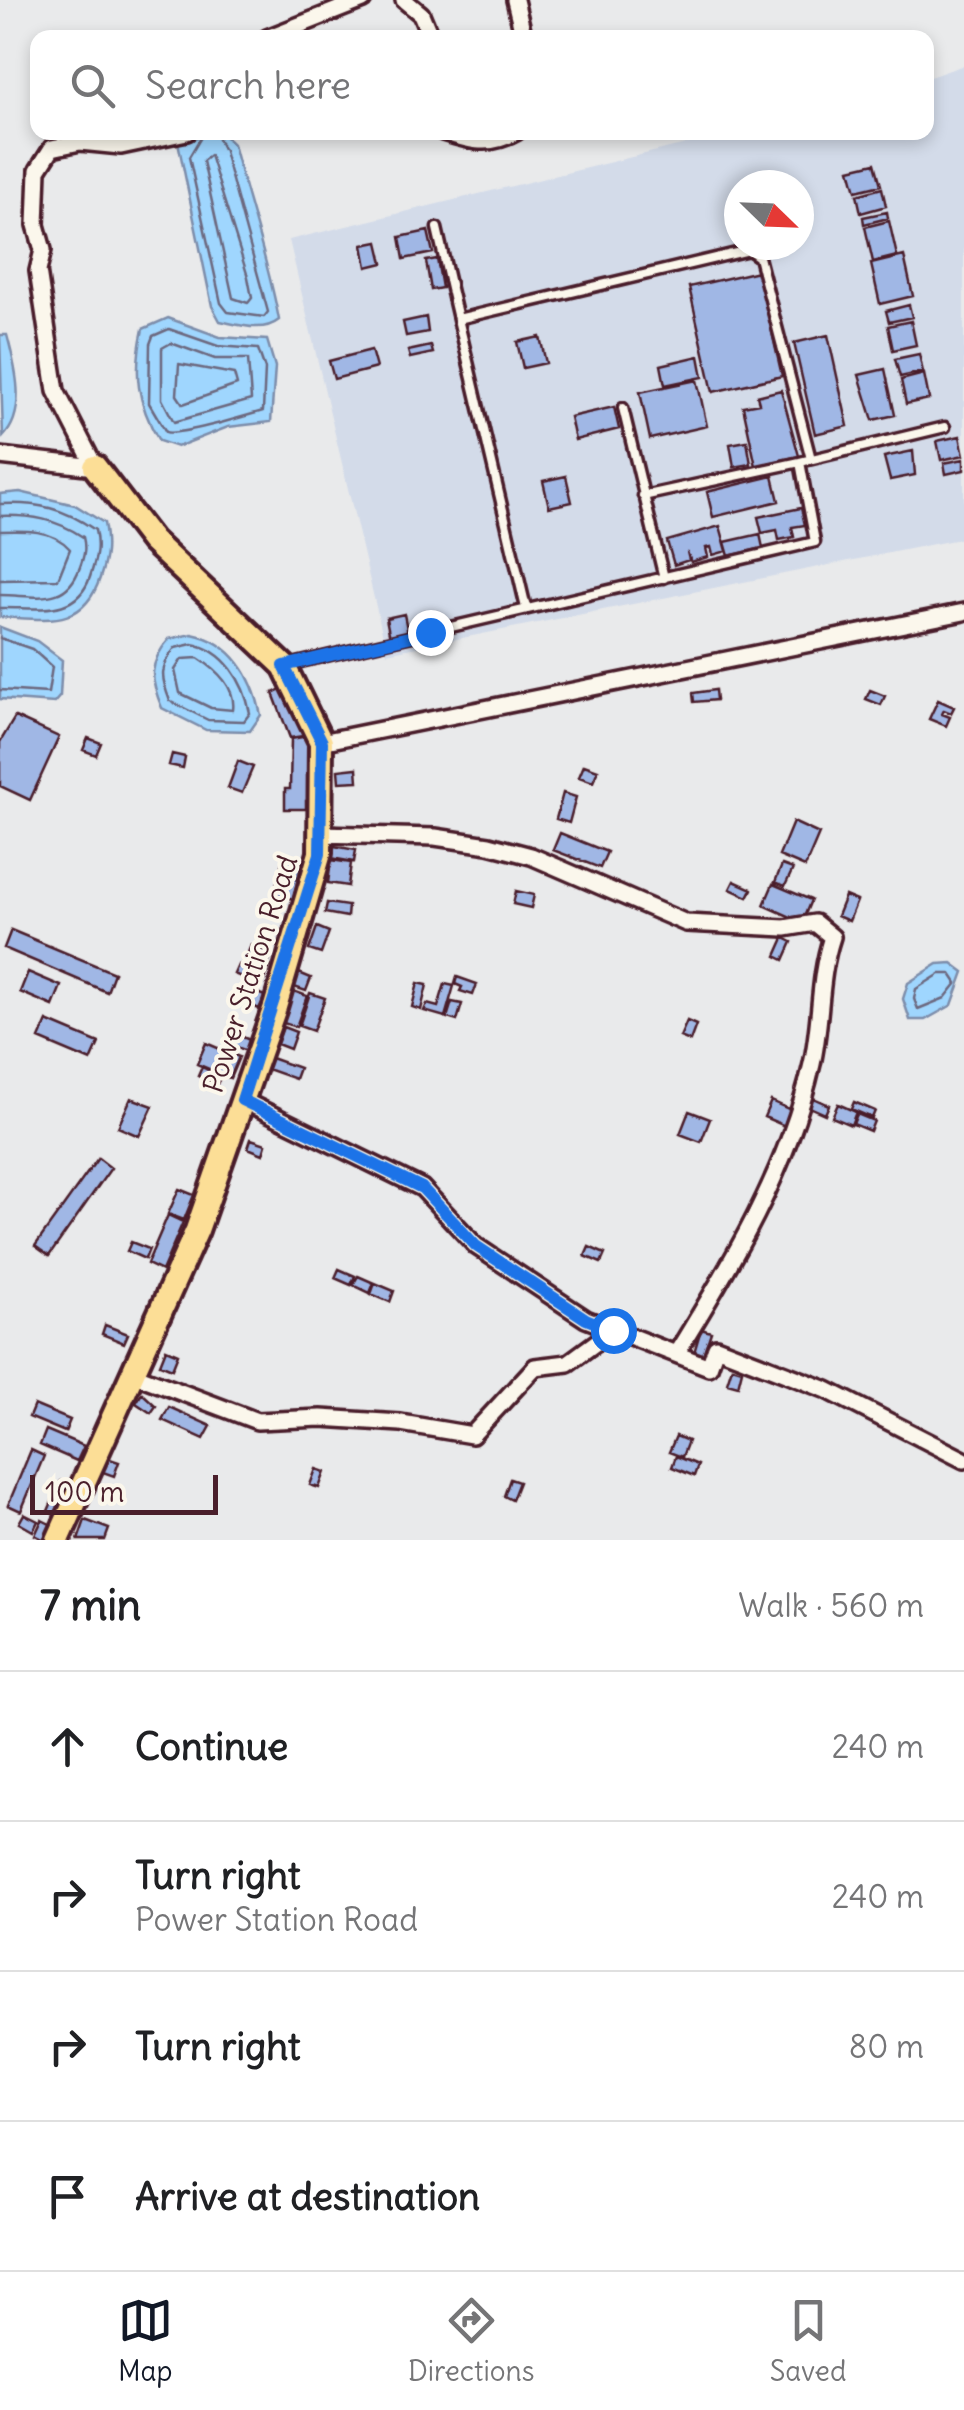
<!DOCTYPE html>
<meta charset="utf-8">
<style>
:root{--surface:#fff;--page:#f6f6f6;--text:#202124;--muted:#757577;--line:#e0e0e0;--accent:#111827}
body{margin:0;font-family:Delius,sans-serif;background:var(--page);color:var(--text)}
.compass{position:absolute;left:724px;top:170px;width:90px;height:90px;border-radius:50%;background:var(--surface);box-shadow:0 5px 15px #0003;rotate:113deg}
.scale{position:absolute;left:30px;bottom:25px;width:188px;box-sizing:border-box;padding-left:10px;border:5px solid #4a1f2b;border-top:0;font-size:28px;line-height:35px;white-space:nowrap;color:#4a1f2b;-webkit-text-stroke:8px #fbf7ec;paint-order:stroke}
.stop{position:absolute;width:30px;height:30px;margin:-22px;border:8px solid #1a73e8;border-radius:50%;background:#fff}
.stop.end{background:#1a73e8;border-color:#fff;box-shadow:0 2px 10px #0008}
.list{margin:0;padding:0;list-style:none}
h2{display:flex;justify-content:space-between;align-items:center;height:130px;margin:0;padding:0 40px;font-size:42px}
h2 small{font-size:32px;font-weight:400;color:var(--muted)}
.list li{display:grid;grid-template-columns:65px 1fr auto;gap:30px;align-items:center;box-sizing:border-box;height:150px;padding:0 40px;border-top:2px solid var(--line)}
.list b{display:block;font-size:38px;white-space:nowrap}
.list p{margin:0;font-size:32px;white-space:nowrap;color:var(--muted)}
.list em{font-size:32px;font-style:normal;color:var(--muted)}
.icon{flex:none;width:55px;height:55px;fill:none;stroke:currentColor;stroke-width:2;stroke-linecap:round;stroke-linejoin:round}
.map{position:relative;flex:none;width:964px;height:1540px;overflow:hidden}
.search{position:absolute;background:var(--surface);box-shadow:0 5px 15px #0003;left:30px;right:30px;top:30px;height:110px;display:flex;align-items:center;gap:25px;box-sizing:border-box;padding:0 35px;border-radius:20px;color:var(--muted);font-size:38px}
.sheet{height:730px;background:var(--surface)}
nav{display:flex;justify-content:space-around;align-items:center;box-sizing:border-box;height:140px;border-top:2px solid var(--line);background:var(--surface);font-size:28px;color:var(--muted)}
nav a{display:grid;justify-items:center;gap:5px}
nav .on{color:var(--accent)}
.map>svg:first-child{display:block}
.built{fill:#d3dbe9;fill-rule:evenodd}
.water{fill:#9fd6fe;stroke:#7d8daa;stroke-width:2.5}
.lines{fill:none;stroke-linecap:round;stroke-linejoin:round}
.shore{stroke:#6c687f;stroke-width:2.5}
.building{fill:#a0b7e5;stroke:#4a1f2b;stroke-width:2.5}
.lane-casing{stroke:#4a1f2b;stroke-width:15}
.street-casing{stroke:#4a1f2b;stroke-width:22}
.primary-casing{stroke:#4a1f2b;stroke-width:30}
.lane{stroke:#fbf7ec;stroke-width:8}
.street{stroke:#fbf7ec;stroke-width:15}
.primary{stroke:#fcde96;stroke-width:22}
.route{stroke:#1a73e8;stroke-width:12}
.labels{text-anchor:middle;dominant-baseline:central;stroke-width:8;stroke-linejoin:round;paint-order:stroke}
.street-label{font-size:28px;fill:#4a1f2b;stroke:#fbf7ec}
</style>
<div class="map">
<svg width="964" height="1540" viewBox="0 0 964 1540">
<rect width="100%" height="100%" fill="#e9eaeb"/>
<filter id="ink" filterUnits="userSpaceOnUse"><feTurbulence type="fractalNoise" baseFrequency=".01" numOctaves="2"/><feDisplacementMap in="SourceGraphic" scale="20" xChannelSelector="R" yChannelSelector="G"/><feConvolveMatrix kernelMatrix="1 2 1 2 8 2 1 2 1" color-interpolation-filters="sRGB"/></filter>
<g filter="url(#ink)">
<path class="built" d="M964,65V538L387,653L289,240L731,133L926,132L927,78ZM739,185H799V245H739Z"/>
<path class="water" d="M212,133L224,135L233,144C248,203 268,260 279,320C263,333 240,325 220,321L212,306L178,142Z
M168,318L220,337L267,340L275,367L271,422L228,427L177,447L159,441C137,402 133,374 143,329Z
M0,335H7C15,365 28,412 3,437Z
M20,492L75,505L104,523C108,545 107,557 100,578C83,629 46,619 0,617V494Z
M0,627L37,641L62,660L60,696L54,703L0,699Z
M192,634C233,642 253,677 261,715L250,731L206,730L162,708C150,679 148,664 169,639Z
M952,963L964,972L952,1005L925,1020H910L903,999L908,983L938,964Z"/>
<g class="lines">
<path class="shore" d="M204,132L189,157L221,303L228,312L264,317L268,312L224,151L215,132
M210,155L248,277L252,298L248,303L233,298L203,161Z
M169,329L218,346L258,349L265,369L263,411C246,416 177,436 166,432L149,403L150,344L153,336Z
M171,343L215,359H248L251,400L174,422L162,399V348Z
M179,364L234,374L237,385L183,404L177,395Z
M0,504C37,502 64,508 95,530C99,548 96,559 90,577C76,618 36,607 0,608
M0,516C32,515 56,519 83,537C86,549 84,556 80,567C66,607 36,595 0,595
M0,531C24,530 53,529 70,549L58,579L0,580
M0,638L32,649L52,667L48,693L0,690
M192,644C225,650 244,682 250,713L244,721L208,720L170,701C161,678 159,668 175,648Z
M198,658C217,670 236,688 233,710L211,708L180,693L175,670L182,659Z
M940,974H951L957,983L945,998L918,1009L914,999L916,989Z"/>
</g>
<path class="building" d="M875,163L881,185L856,191L850,169Z
M882,188L886,206L861,213L857,195Z
M887,212L888,218L864,224L863,217Z
M889,221L897,256L873,262L865,227Z
M428,231L433,253L404,259L400,237Z
M378,242L383,263L367,267L363,245Z
M904,256L913,296L880,304L871,264Z
M437,259L442,288L431,290L426,261Z
M758,271L782,376L713,392L689,287Z
M909,305L912,317L889,322L886,311Z
M426,317L428,332L406,336L403,322Z
M911,321L916,345L893,350L888,326Z
M828,335L848,426L815,434L794,343Z
M540,337L546,363L523,368L517,342Z
M431,346L433,353L410,358L408,351Z
M371,350L376,368L334,379L329,361Z
M919,354L923,372L900,377L895,359Z
M699,356L703,377L665,385L661,365Z
M885,369L895,415L873,420L859,375Z
M924,374L929,399L906,404L901,380Z
M697,380L707,426L650,439L640,392Z
M781,390L799,456L756,466L743,406L759,403L757,396Z
M614,407L619,429L575,440L570,417Z
M960,436L964,455L941,460L937,441Z
M747,441L751,464L734,467L730,444Z
M913,451L915,475L890,480L884,457Z
M964,459V470L946,474L944,463Z
M566,476L572,502L549,507L543,481Z
M773,476L779,501L713,517L707,492Z
M801,508L805,525L792,527L794,537L779,540L777,530L762,533L758,517Z
M720,526L727,551L713,555L711,547L706,548L708,557L691,562L687,552L689,560L674,565L667,541Z
M760,534L763,548L729,556L725,542Z
M404,614L408,634L390,638L386,618Z
M283,688L297,713L303,736L290,738L273,693Z
M715,690L716,700L694,702L693,693Z
M870,690L885,696L881,705L866,699Z
M938,700L954,707L951,713L944,710L942,714L950,717L946,726L929,719Z
M15,717L59,737L30,800L0,786V742Z
M308,736L312,801H306V809H285V789H290L291,739Z
M88,738L101,743L96,755L83,750Z
M172,754L185,757L183,768L169,765Z
M238,761L253,767L242,793L228,788Z
M584,765L598,770L593,782L579,777Z
M357,768L358,781L339,782L338,770Z
M563,793L576,797L569,823L556,819Z
M793,822L819,834L805,867L779,856Z
M560,833L607,852L600,868L553,850Z
M334,846L356,850L354,862L331,858Z
M284,854L303,858L293,899L274,894Z
M331,860L351,863L348,886L328,883Z
M782,865L793,869L785,886L775,882Z
M734,881L752,889L748,897L730,889Z
M773,884L811,900L802,922L764,905Z
M516,891L534,895L531,908L513,904Z
M845,896L857,901L849,921L837,916Z
M327,903L348,906L347,917L325,913Z
M317,927L329,932L321,954L309,950Z
M11,930L114,973L107,992L4,948Z
M784,938L792,942L784,960L776,956Z
M251,945L272,954L268,964L247,955Z
M260,962L270,966L263,981L254,977Z
M238,965L255,972L251,981L234,974Z
M28,972L61,986L53,1006L20,992Z
M299,973L311,978L306,991L294,987Z
M457,977L477,984L473,995L460,991L462,987L455,984Z
M418,983L427,985L421,1010L412,1007Z
M445,984L454,986L445,1017L424,1011L427,1004L438,1007Z
M288,989L307,996L296,1027L277,1021Z
M254,992L265,996L259,1009L248,1004Z
M310,993L325,998L313,1031L299,1026Z
M452,1002L462,1004L457,1021L447,1018Z
M47,1021L99,1043L91,1061L39,1039Z
M687,1021L696,1025L690,1041L680,1037Z
M283,1027L296,1032L290,1049L277,1044Z
M231,1032L252,1041L247,1051L226,1043Z
M206,1043L239,1057L230,1078L197,1064Z
M271,1058L299,1068L295,1079L267,1069Z
M202,1067L221,1076L217,1084L198,1076Z
M811,1097L829,1105L825,1114L807,1106Z
M131,1098L153,1106L139,1136L118,1127Z
M771,1101L791,1110L785,1126L764,1117Z
M854,1102L875,1111L872,1118L851,1109Z
M838,1104L856,1112L851,1125L832,1117Z
M689,1111L710,1119L701,1142L680,1134Z
M857,1114L874,1121L870,1131L853,1124Z
M251,1139L266,1144L263,1154L248,1148Z
M98,1158L111,1168L49,1256L35,1246Z
M179,1189L194,1195L184,1220L168,1214Z
M168,1215L183,1222L162,1271L147,1264Z
M131,1242L149,1249L145,1259L127,1251Z
M589,1247L605,1254L601,1263L585,1256Z
M339,1269L355,1276L351,1285L335,1278Z
M358,1276L374,1283L370,1293L353,1285Z
M375,1283L394,1291L390,1302L371,1294Z
M105,1325L128,1334L124,1343L102,1334Z
M701,1329L711,1332L702,1359L693,1356Z
M166,1349L178,1354L172,1369L160,1364Z
M732,1367L742,1370L738,1386L727,1383Z
M142,1393L156,1406L151,1413L136,1403Z
M34,1405L70,1420L65,1432L29,1417Z
M169,1407L211,1426L204,1439L162,1420Z
M46,1430L84,1446L77,1461L40,1445Z
M676,1436L688,1441L682,1457L669,1452Z
M31,1450L44,1456L21,1511L8,1505Z
M676,1456L698,1465L694,1476L672,1467Z
M104,1457L119,1462L114,1476L100,1471Z
M316,1469L325,1472L319,1488L310,1485Z
M510,1479L519,1482L512,1500L504,1496Z
M61,1481L71,1485L57,1516L48,1511Z
M24,1514L38,1521L33,1531L19,1523Z
M42,1520L52,1525L45,1540L35,1535Z
M85,1520L109,1529L105,1540H78Z"/>
<g class="lines">
<g class="lane-casing">
<path id="lane" d="M437,228L458,319
M623,408L664,578
M643,496L800,462
M526,608L458,319L749,250L759,257L811,459
M288,665L815,542L800,462L945,427"/>
</g>
<g class="street-casing">
<path id="street" d="M404,0L421,14L431,38
M515,0L524,38
M267,38L363,0
M443,132C471,141 489,147 516,132
M0,456L95,467
M95,467L56,391L38,271L43,250L36,225L38,170L52,148L80,142L121,146L187,132
M321,742L964,612
M320,834L435,837L489,845L531,856L686,923L785,928L815,923L832,937C818,979 822,1020 812,1064C788,1170 732,1263 676,1354
M242,1100L422,1188L476,1246L586,1319L709,1367L716,1347L827,1390L964,1460
M133,1374L257,1421L321,1418L401,1423L472,1435L535,1367L568,1363L613,1330"/>
</g>
<g class="primary-casing">
<path id="primary" d="M58,1540L197,1230L275,1007L320,853L321,742L284,666L152,541L95,467"/>
</g>
<use href="#lane" class="lane"/>
<use href="#street" class="street"/>
<use href="#primary" class="primary"/>
</g>
</g>
<g class="lines" filter="url(#ink)">
<path class="route" d="M430,632L284,666L322,742L320,854L242,1100L422,1188L476,1246L586,1319L613,1330"/>
</g>
<g class="labels">
<g class="street-label">
<text transform="translate(250 974) rotate(-72)">Power Station Road</text>
</g>
</g>
</svg>
<svg class="compass" viewBox="-18 -18 36 36"><path d="M0-13l5 13h-10z" fill="#e53935"/><path d="M0 13l5-13h-10z" fill="#757577"/></svg>
<div class="scale">100 m</div>
<div class="stop" style="left:613px;top:1330px"></div>
<div class="stop end" style="left:430px;top:632px"></div>
<div class="search"><svg class="icon" aria-label="search" viewBox="0 0 24 24"><circle cx="10" cy="10" r="6"/><path d="M15 15l6 6"/></svg>Search here</div>
</div>
<section class="sheet">
<h2>7 min<small>Walk · 560 m</small></h2>
<ul class="list">
<li><svg class="icon" aria-label="ahead" viewBox="0 0 24 24"><path d="M12 20V5M6 11l6-6 6 6"/></svg><div><b>Continue</b></div><em>240 m</em></li>
<li><svg class="icon" aria-label="right" viewBox="0 0 24 24"><path d="M7 20v-9h11M14 6l5 5-5 5"/></svg><div><b>Turn right</b><p>Power Station Road</p></div><em>240 m</em></li>
<li><svg class="icon" aria-label="right" viewBox="0 0 24 24"><path d="M7 20v-9h11M14 6l5 5-5 5"/></svg><div><b>Turn right</b></div><em>80 m</em></li>
<li><svg class="icon" aria-label="arrive" viewBox="0 0 24 24"><path d="M6 21V4h12l-3 4 3 4H6"/></svg><div><b>Arrive at destination</b></div></li>
</ul>
</section>
<nav>
<a class="on"><svg class="icon" aria-label="map" viewBox="0 0 24 24"><path d="M3 6l6-2 6 2 6-2v14l-6 2-6-2-6 2zM9 4v14M15 6v14"/></svg>Map</a>
<a><svg class="icon" aria-label="directions" viewBox="0 0 24 24"><path d="M12 3l9 9-9 9-9-9zM9 14v-3h6M13 9l2 2-2 2"/></svg>Directions</a>
<a><svg class="icon" aria-label="saved" viewBox="0 0 24 24"><path d="M7 4h10v16l-5-4-5 4z"/></svg>Saved</a>
</nav>
